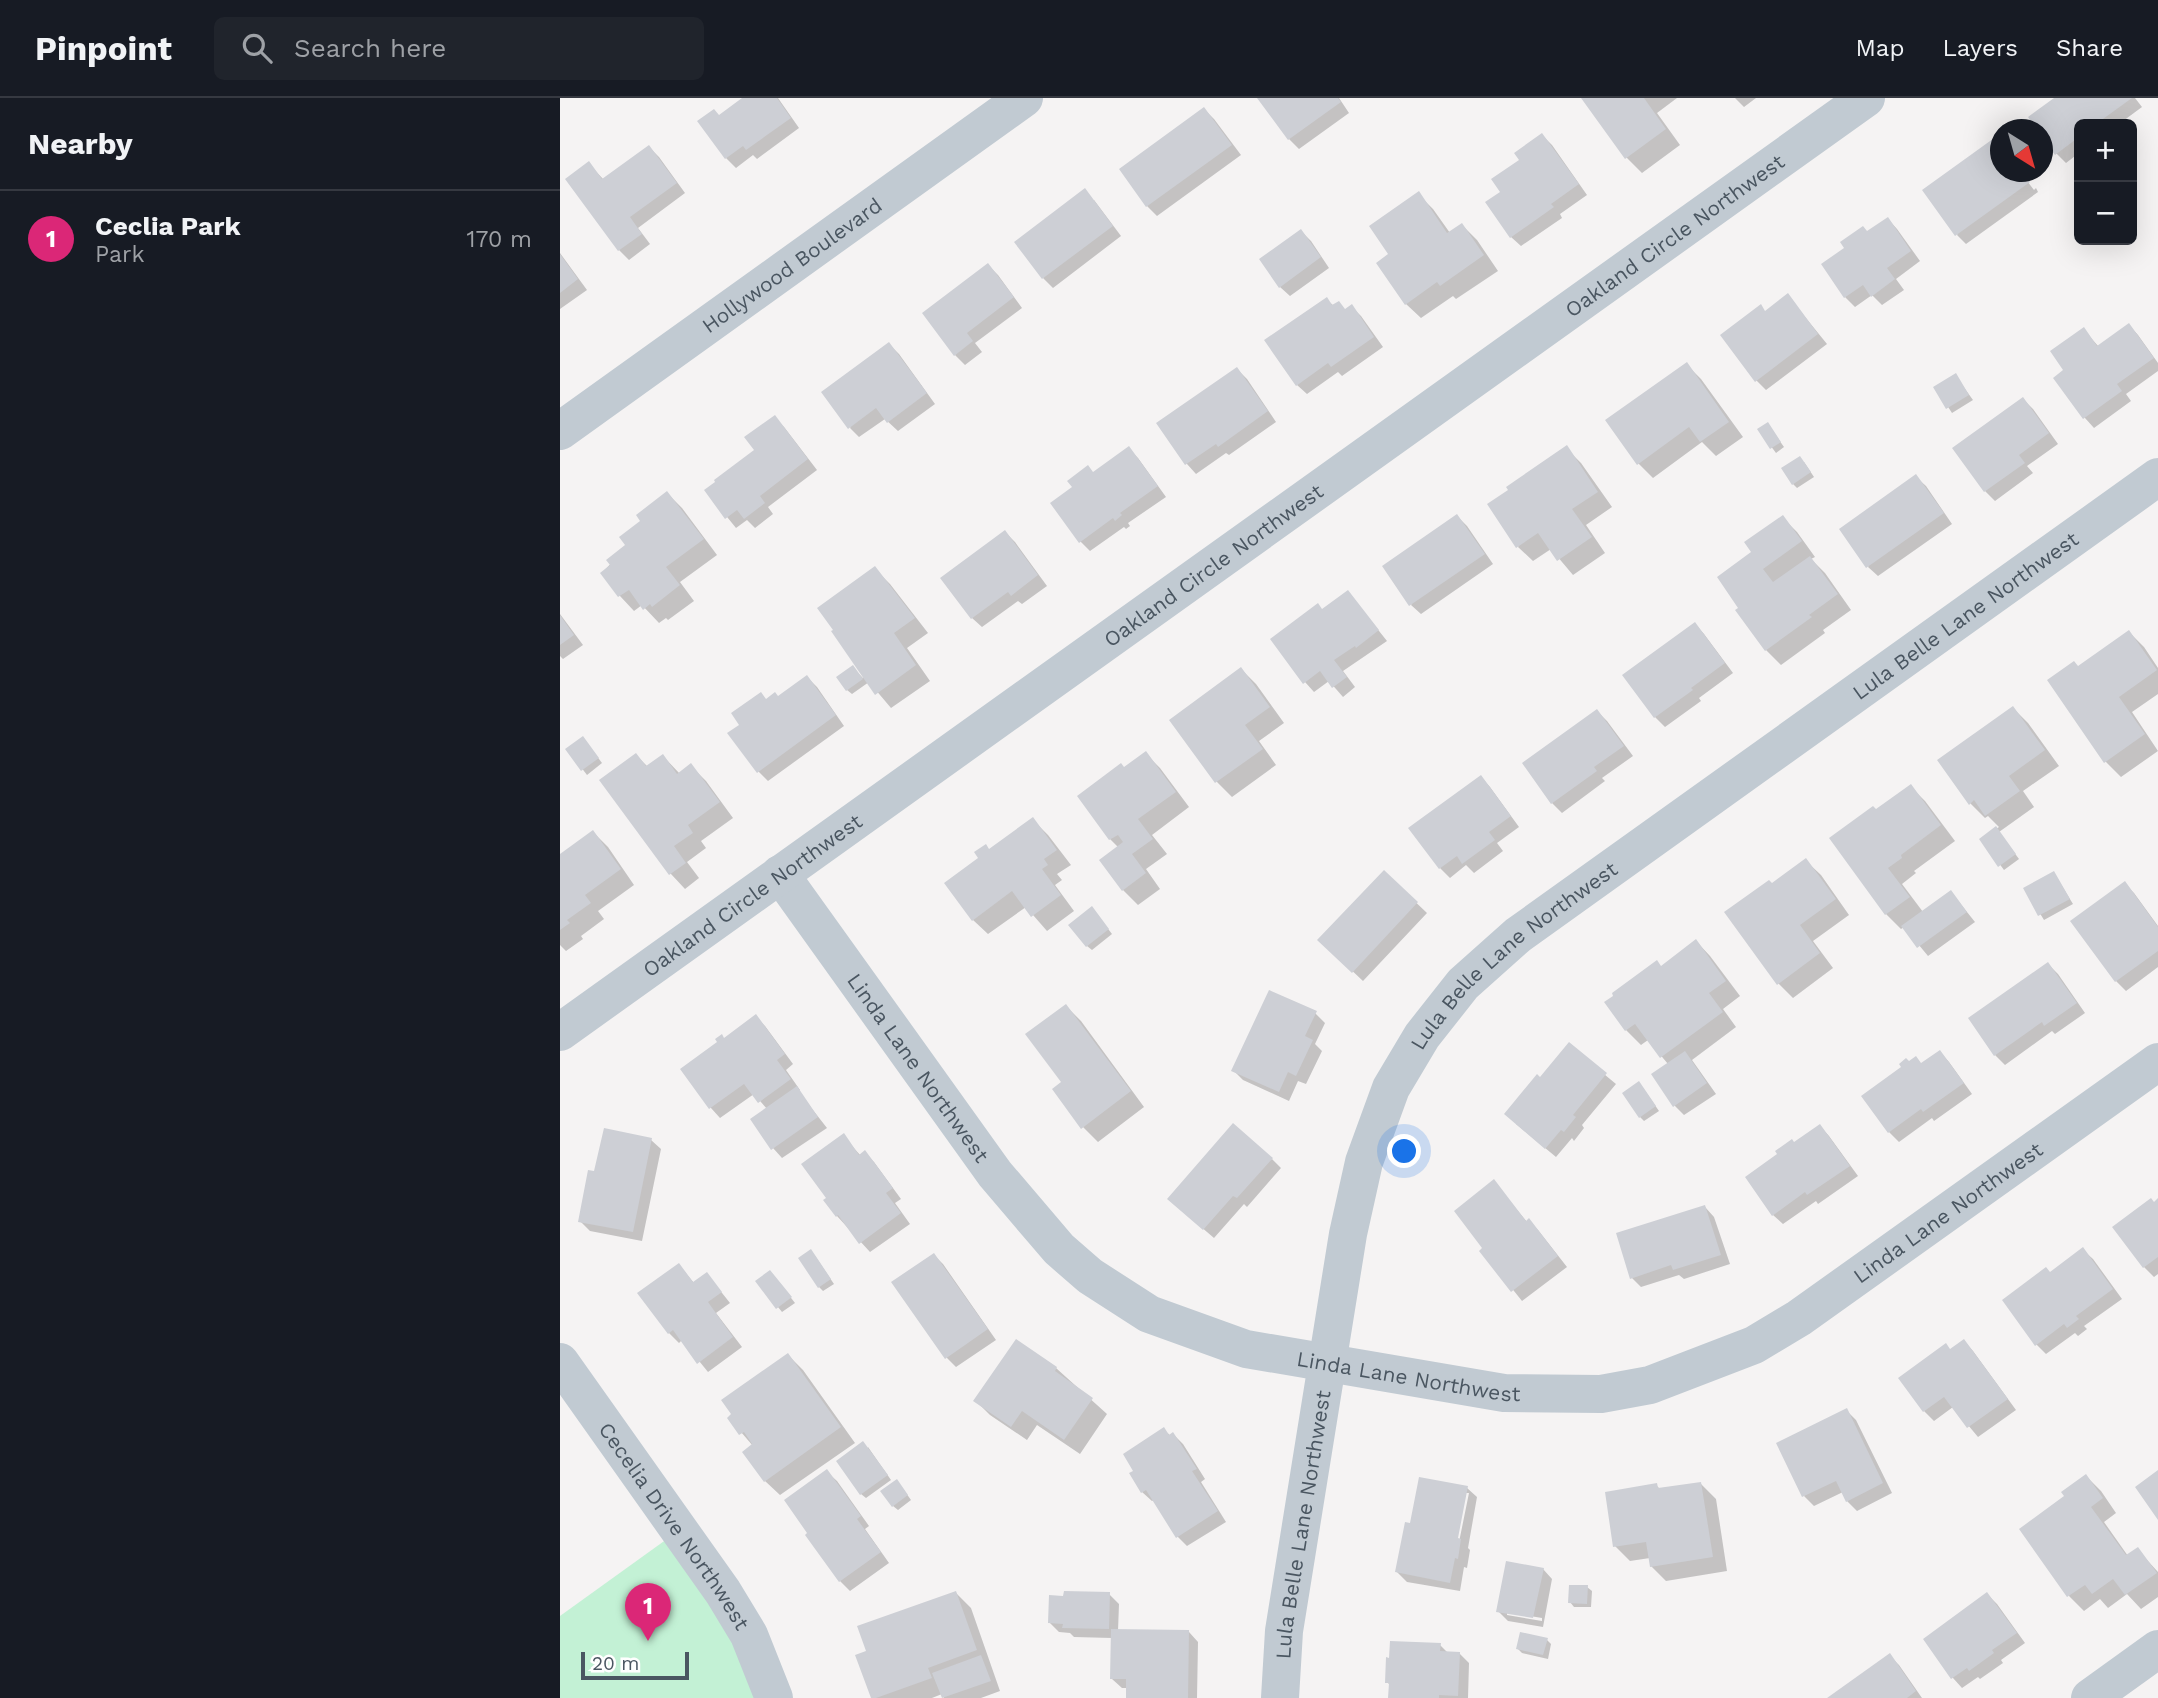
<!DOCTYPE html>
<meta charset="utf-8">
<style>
:root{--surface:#171b24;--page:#20242c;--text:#f1f3f6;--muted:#9ea1a6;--line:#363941;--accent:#db2777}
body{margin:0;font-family:"Work Sans",sans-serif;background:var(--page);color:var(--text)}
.controls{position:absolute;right:21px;top:21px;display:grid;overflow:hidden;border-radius:10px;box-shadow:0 7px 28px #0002}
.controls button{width:63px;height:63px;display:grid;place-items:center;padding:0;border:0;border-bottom:2px solid var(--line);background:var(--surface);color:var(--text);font:35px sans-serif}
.compass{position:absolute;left:1430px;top:21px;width:63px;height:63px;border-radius:50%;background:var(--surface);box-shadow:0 7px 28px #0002;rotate:143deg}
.scale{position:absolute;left:21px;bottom:18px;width:108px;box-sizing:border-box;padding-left:7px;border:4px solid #4a5661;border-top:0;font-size:19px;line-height:24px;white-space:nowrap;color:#4a5661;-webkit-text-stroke:5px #fff;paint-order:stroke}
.you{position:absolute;left:845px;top:1054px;width:24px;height:24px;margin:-18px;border:5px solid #fff;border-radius:50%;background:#1a73e8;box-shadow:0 0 0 10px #1a73e833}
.badge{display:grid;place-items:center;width:46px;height:46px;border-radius:50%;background:var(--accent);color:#fff;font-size:23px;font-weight:700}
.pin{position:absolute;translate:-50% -58px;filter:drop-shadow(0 2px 4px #0008)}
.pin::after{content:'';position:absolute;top:37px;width:24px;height:21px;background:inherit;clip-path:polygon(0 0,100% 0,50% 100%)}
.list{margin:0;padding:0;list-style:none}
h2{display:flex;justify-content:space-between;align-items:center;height:91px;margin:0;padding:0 28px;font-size:30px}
h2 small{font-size:23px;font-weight:400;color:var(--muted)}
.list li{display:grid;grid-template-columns:46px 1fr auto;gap:21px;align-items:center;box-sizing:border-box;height:98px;padding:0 28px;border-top:2px solid var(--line)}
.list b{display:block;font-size:26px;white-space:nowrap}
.list p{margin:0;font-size:23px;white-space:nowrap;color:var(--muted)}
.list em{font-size:23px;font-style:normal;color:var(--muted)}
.icon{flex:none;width:38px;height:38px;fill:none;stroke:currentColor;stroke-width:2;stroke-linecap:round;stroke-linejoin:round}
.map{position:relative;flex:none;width:1598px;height:1600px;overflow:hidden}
header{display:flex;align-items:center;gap:42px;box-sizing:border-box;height:98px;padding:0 35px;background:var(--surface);border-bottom:2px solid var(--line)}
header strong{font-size:33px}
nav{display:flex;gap:38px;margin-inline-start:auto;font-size:24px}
.search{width:490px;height:63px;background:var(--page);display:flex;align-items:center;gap:18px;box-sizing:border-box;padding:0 24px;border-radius:10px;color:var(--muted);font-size:26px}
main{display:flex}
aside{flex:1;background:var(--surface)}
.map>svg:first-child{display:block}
.green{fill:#c3f1d5}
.shadow{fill:#0003;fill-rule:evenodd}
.building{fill:#cdcfd5}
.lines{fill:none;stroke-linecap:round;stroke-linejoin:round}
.minor{stroke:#c1cad2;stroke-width:38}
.tertiary{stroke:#c1cad2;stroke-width:38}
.labels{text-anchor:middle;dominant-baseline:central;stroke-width:7;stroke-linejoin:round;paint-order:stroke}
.street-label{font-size:21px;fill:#4a5661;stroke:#fff}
</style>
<header>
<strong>Pinpoint</strong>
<div class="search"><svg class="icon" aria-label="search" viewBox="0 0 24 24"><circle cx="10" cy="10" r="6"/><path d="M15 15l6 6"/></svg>Search here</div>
<nav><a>Map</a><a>Layers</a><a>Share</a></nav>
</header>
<main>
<aside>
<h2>Nearby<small></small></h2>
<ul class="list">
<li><span class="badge">1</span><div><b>Ceclia Park</b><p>Park</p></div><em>170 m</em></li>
</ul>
</aside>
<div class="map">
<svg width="1598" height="1600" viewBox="0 0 1598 1600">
<rect width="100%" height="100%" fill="#f5f3f3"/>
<path class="green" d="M107,1441L162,1520L201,1600H0V1518Z"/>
<path class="shadow" d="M185,0H218L239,30L197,61L193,57L176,70L166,60Z
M700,0H779L789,15L739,51L729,41Z
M1024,0H1117L1097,15L1120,47L1082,75L1067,60Z
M1175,0H1196L1184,9Z
M1497,0H1575L1582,9L1559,26H1519V55L1506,65L1496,55Z
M644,11L654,21L681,57L597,118L587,108L561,72Z
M982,37L992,47L1027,97L1000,116L1002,120L961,148L951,139L942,94L962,62Z
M1437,40L1440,44V74H1460L1474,92L1476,90L1478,94L1406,146L1397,137Z
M89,49L99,59L125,95L78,130L90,146L69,162L59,152L29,66L44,82Z
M858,96L873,111L890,135L902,127L917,142L938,173L896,201L893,198L861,220L846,206L830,157Z
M534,102L561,138L493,190L483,180Z
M1328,121L1337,131L1360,163L1336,181L1344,192L1322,207L1312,197L1295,209L1285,199L1308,135Z
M741,133L751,143L769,170L730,198L720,189Z
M0,155L27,192L0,211Z
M428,167L438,177L462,210L415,245L422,254L405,267L395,257Z
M1228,198L1267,246L1206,292L1196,282L1206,214Z
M766,201L774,208L786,213L791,208L801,218L823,249L782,278L778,274L747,296L737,287Z
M1569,227L1578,237L1598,265V273L1566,296L1571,303L1534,330L1525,320L1495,280L1506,272L1523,231L1539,249Z
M329,246L339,256L375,306L338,333L325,321L299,339L290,330Z
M1126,266L1141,281L1183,339L1156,358L1142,344L1093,380L1078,365Z
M677,271L687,281L716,324L669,357L666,355L636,376L627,366L599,326Z
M1395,277L1413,302L1392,315L1375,289Z
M1463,301L1473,311L1498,346L1467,368L1473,375L1435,403L1425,393Z
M214,319L224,329L257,372L208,409L213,416L195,430L187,422L176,430L146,393L196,352Z
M1208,326L1224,349L1216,355L1199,332Z
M568,350L578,360L606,399L568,425L570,428L566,431L564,429L530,453L520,443L534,376Z
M1006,350L1021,365L1052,409L1026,427L1045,455L1013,477L991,451L973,463L958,449Z
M1244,364L1254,379L1237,390L1233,386Z
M1356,379L1366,388L1392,426L1318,478L1308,469Z
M107,395L122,410L157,457L120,484L134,503L108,522L106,520L99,525L82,507L74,513L60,498L42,475L68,447L83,423Z
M897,418L907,428L933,466L861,516L851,507Z
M1222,419L1237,434L1255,459L1251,461L1265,475L1291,512L1263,532L1265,535L1221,567L1206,552L1180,510L1193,455Z
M445,434L455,444L487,488L462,506L458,503L422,529L412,520Z
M315,471L330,486L368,535L347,550L370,583L331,610L309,584L292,596L287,592L293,570L303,580L305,578Z
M788,494L827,543L783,573L795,589L783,599L769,583L754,594L745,584L763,513Z
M0,516L23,547L3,561L0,558Z
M1135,526L1144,536L1173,575L1139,600L1141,603L1105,629L1095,619L1064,577Z
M1569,534L1584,549L1598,570V596L1572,614L1598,653L1561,679L1546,664L1489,583L1519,570Z
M681,571L696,586L724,625L699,643L716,667L672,699L657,684L611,622Z
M247,579L257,589L284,628L208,683L198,673L181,627L207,602L218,600Z
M1453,610L1468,625L1499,668L1463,693L1474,709L1439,734L1459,761L1444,772L1421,741L1439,729L1428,718L1425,720L1410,705Z
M1037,613L1047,623L1073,658L1042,680L1045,683L1002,715L992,705Z
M27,645L42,665L27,677L8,652Z
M586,656L600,670L629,709L592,737L607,756L586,771L600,791L578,807L563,792L541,763L559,750L550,741L519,698Z
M76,657L88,669L103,658L120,676L131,668L146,683L173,720L141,743L146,750L127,764L139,780L125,791L111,776L42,682Z
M921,679L930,689L959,729L937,745L943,753L914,775L906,767L890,780L880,770Z
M1350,688L1365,703L1395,743L1354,773L1356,775L1342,786L1363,814L1391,794L1415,824L1368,858L1344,829L1341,831L1326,816L1316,713Z
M473,722L488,737L511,767L497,776L502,782L495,787L514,813L487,833L466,809L428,836L413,822L430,753Z
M33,734L48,749L74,787L38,813L44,821L21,838L23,841L6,853L0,847V756L1,757Z
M1246,763L1261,777L1289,817L1253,843L1273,870L1233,900L1218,885L1212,787Z
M824,774L867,815L803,883L770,852Z
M1494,775L1513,806L1484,822L1465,791Z
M1564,785L1574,795L1598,828V869L1566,893L1556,883Z
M536,815L552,836L532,852L527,848Z
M1136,843L1150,858L1180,898L1163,911L1176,929L1132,962L1156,996L1124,1017L1115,1008L1108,966L1088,942L1081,947L1066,932L1046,905L1101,869Z
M1488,866L1498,876L1525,915L1495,936L1492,933L1445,967L1435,957Z
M506,908L521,923L584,1009L538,1044L523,1029L503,984Z
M755,915L765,925L755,946L762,953L746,986L738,983L729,1003L683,982L673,972Z
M196,919L205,928L233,966L226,972L240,992L238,993L267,1030L222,1060L213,1050L207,1011L194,996L160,1020L151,1010L123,972Z
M1009,947L1056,986L1022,1027L1024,1030L1014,1043L1012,1040L996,1059L956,1026L980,981Z
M1380,954L1389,964L1412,996L1374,1023L1372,1020L1339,1044L1329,1034L1349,965L1362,966Z
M1083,990L1099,1013L1084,1023L1080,1019Z
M1260,1028L1269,1038L1298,1078L1258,1106L1256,1103L1223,1126L1213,1117L1234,1046Z
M283,1038L301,1058L305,1055L314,1064L341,1101L335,1105L350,1126L310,1154L277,1118L266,1102Z
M91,1042L101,1051L82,1143L30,1133L20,1123L36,1075Z
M712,1061L721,1070L687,1109L684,1106L654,1140L619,1110Z
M934,1084L967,1124L969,1123L978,1132L1007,1169L962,1203L922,1153Z
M1598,1103V1176L1594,1179L1584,1169L1594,1105Z
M1145,1109L1154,1119L1170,1166L1124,1181L1119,1177L1081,1189L1072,1180Z
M1523,1152L1533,1161L1562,1201L1524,1228L1527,1231L1518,1238L1515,1235L1486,1256L1476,1246L1490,1176Z
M374,1157L383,1166L436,1242L396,1269L387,1260Z
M255,1158L274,1186L263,1193L259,1189Z
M119,1167L134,1185L147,1176L170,1205L156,1215L182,1249L148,1274L122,1242L119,1245L109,1235Z
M214,1178L235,1205L222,1214L197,1183Z
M1404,1243L1413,1253L1456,1312L1418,1339L1393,1309L1374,1323L1364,1313L1391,1253Z
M228,1257L243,1272L295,1345L220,1397L205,1383L193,1348L169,1320Z
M496,1270L547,1316L520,1356L477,1327L467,1342L430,1317L415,1302Z
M1286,1312L1296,1322L1332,1395L1297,1413L1287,1403L1283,1394L1254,1408L1244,1398Z
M604,1332L611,1338L613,1336L623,1346L645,1381L641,1384L666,1424L627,1448L617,1438L594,1402L592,1403L582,1394Z
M308,1349L331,1382L306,1400L301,1396Z
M267,1374L277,1383L309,1428L305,1431L329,1465L290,1493L280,1483L248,1437Z
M1526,1378L1541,1393L1556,1415L1544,1424L1568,1458L1577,1451L1598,1474V1499L1581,1511L1567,1496L1548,1510L1540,1501L1524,1513L1509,1498Z
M1141,1386L1156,1401L1167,1473L1106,1483L1091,1468L1090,1460L1070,1463L1055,1448L1096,1387L1101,1392Z
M341,1388L351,1402L338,1412L333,1408Z
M907,1390L917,1399L908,1450L910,1452L907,1470L904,1469L900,1493L847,1484L837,1474L852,1427ZM905,1395H909L898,1449H895Z
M983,1471L992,1481L983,1529L948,1523L938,1513ZM947,1514L982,1520V1523L947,1517Z
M1027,1489L1032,1493L1031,1509H1014L1010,1504Z
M396,1495L411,1510L440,1593L421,1600H384L382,1596L372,1600H313L308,1554Z
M549,1496L559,1506L558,1533L629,1534L638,1544L637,1600H567L568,1590H562L552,1581V1540L514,1539L510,1535L499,1534L489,1524Z
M1427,1496L1437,1506L1465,1545L1441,1562L1443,1565L1420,1581L1418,1579L1402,1590L1393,1580L1365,1541Z
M987,1542L991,1546L988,1561L962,1555L958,1551Z
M880,1547L888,1555H899L909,1565L908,1600H830V1587L827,1584Z
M1329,1557L1339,1567L1362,1600H1270Z"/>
<path class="building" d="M182,0H217L231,20L186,52L183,48L165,61L137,23L154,11L159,17Z
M697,0H778L781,4L728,42Z
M1021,0H1084L1106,31L1065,61Z
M1494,0H1572L1536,26H1519V39L1495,57L1482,39V32H1477L1468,19Z
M644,9L672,47L586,109L559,71Z
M982,35L1019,86L991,106L994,109L950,140L925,104L940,94L931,81L959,62L954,55Z
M1437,38L1440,43V74H1463L1470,84L1395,138L1362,92Z
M89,47L117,85L70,119L82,136L58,153L5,81L29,63L42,81Z
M525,90L553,128L482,181L454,144Z
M859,93L887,135L902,125L924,157L880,188L877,184L845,207L816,165L828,156L809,128Z
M1328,119L1351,153L1327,170L1335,181L1311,199L1303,187L1284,200L1261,166L1284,150L1280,144L1303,128L1307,133Z
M741,131L761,159L719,190L699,161Z
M0,156L18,181L0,195Z
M428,165L454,199L407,235L413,243L394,258L362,215Z
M1228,195L1258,236L1195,284L1160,237L1201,206L1205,213Z
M767,199L772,207L779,203L785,211L792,206L814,239L771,269L768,265L736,288L704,242Z
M1569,225L1594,260L1557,286L1562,293L1523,321L1493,280L1503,272L1490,253L1524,229L1537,248Z
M329,244L367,295L327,325L316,310L288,331L261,294Z
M1127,264L1169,324L1140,344L1129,329L1077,367L1045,322Z
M677,269L708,313L658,349L656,346L625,367L596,325Z
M1396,275L1409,297L1386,311L1373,289Z
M1463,299L1489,335L1459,357L1465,365L1424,394L1392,350Z
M215,317L248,361L200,398L205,405L184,421L177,412L165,421L144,392L155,384L154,382L194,352L184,339Z
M1208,324L1221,344L1210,351L1197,331Z
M1007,347L1038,394L1012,411L1032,439L997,463L978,435L956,450L927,406L948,392L946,389Z
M569,348L598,388L560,415L562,417L555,423L553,420L519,445L490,405L512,389L507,383L528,367L533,374Z
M1240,358L1251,374L1232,387L1221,370Z
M1356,376L1384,415L1306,470L1279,431Z
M107,393L144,441L106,469L120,487L92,509L90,506L83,512L69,492L58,499L40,475L50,467L46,462L65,447L59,439L80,423L76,417Z
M897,416L925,456L849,508L822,468Z
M1223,417L1242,443L1203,471L1213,484L1250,458L1278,496L1249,517L1252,519L1205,553L1175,512L1178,510L1157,479L1191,454L1184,444Z
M445,432L478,477L451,498L448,494L411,521L380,480Z
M315,468L355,520L334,535L356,567L315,597L271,533L273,532L257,510Z
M788,492L819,532L796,550L795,548L774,562L787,579L772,590L760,573L743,586L710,541L758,505L762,511Z
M0,517L14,537L0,547Z
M1135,524L1165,565L1131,590L1133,592L1094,620L1062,577Z
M1569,532L1597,572L1559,599L1585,636L1544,665L1487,582L1514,563L1518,568Z
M293,567L303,581L286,593L276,579Z
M681,569L710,609L685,627L703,651L655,685L609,622Z
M247,577L276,617L197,675L167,635L179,627L171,615L201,594L206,601L215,594L218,598Z
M1453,608L1485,652L1449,678L1460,693L1425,718L1414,702L1409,707L1377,662Z
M1037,611L1064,648L1034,669L1037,673L991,706L962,665Z
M23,638L39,660L21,673L5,651Z
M586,653L616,694L578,721L593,741L572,756L586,775L562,793L539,762L563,744L558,737L549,742L517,698L561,665L564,669Z
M76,655L86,668L103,656L117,676L131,665L160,704L128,727L133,735L114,748L126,765L109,777L39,682Z
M921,677L951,718L929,734L935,742L902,766L897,758L879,771L848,730Z
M1351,686L1381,727L1341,757L1342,760L1328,770L1350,799L1325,817L1269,740L1313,708L1316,711Z
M473,719L497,752L484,761L488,767L482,771L501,797L471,819L452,793L412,823L384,785L418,760L414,754L426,746L429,751Z
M1436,728L1456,756L1438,769L1419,741Z
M33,732L61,771L25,797L31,805L7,822L10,825L0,832V756Z
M1246,760L1276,801L1240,827L1260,855L1217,887L1164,814L1209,782L1212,785Z
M824,772L858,804L792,875L757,842Z
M1494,773L1510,801L1478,818L1463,790Z
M1565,783L1598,829V853L1555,884L1510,823Z
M1391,792L1407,814L1357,850L1341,828Z
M532,808L549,831L526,849L508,827Z
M1136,841L1166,883L1149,895L1163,914L1100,960L1075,926L1065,933L1044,904L1053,898L1052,895L1097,862L1101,868Z
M1488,864L1517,905L1484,928L1482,924L1434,958L1408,920Z
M709,892L757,913L745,938L753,942L736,978L728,974L719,994L671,973Z
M506,906L571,993L521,1031L492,991L501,984L465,936Z
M196,916L225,956L217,962L231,981L198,1005L184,986L149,1011L120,971L157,944L155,941L162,936L164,940Z
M1009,944L1047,975L1013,1017L1016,1019L1004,1034L1001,1032L985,1051L944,1016L977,976L980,979Z
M1380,952L1404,985L1363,1014L1361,1011L1328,1035L1301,998L1341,969L1339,966L1346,960L1349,963L1356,958L1361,965Z
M1125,953L1147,985L1113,1009L1091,976Z
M1079,983L1096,1008L1079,1020L1062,995Z
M237,988L258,1019L211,1052L190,1021Z
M673,1025L713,1060L677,1100L673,1098L643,1132L607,1101Z
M1260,1026L1290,1068L1247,1097L1245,1094L1212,1118L1185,1079L1217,1056L1215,1053L1232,1041L1234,1044Z
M44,1030L92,1040L73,1134L18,1124L28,1072L34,1073Z
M284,1035L299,1057L305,1052L333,1090L326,1095L341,1115L299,1146L278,1117L276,1119L263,1102L266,1100L241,1066Z
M934,1081L966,1123L969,1120L998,1158L951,1194L919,1153L922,1150L894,1113Z
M1591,1100L1594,1104L1598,1100V1159L1583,1170L1552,1129Z
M1145,1107L1161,1157L1113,1172L1111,1167L1070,1181L1056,1135Z
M1523,1149L1553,1191L1516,1218L1519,1221L1507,1230L1504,1226L1475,1248L1442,1202L1486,1169L1490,1174Z
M251,1151L271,1181L258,1190L238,1160Z
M374,1155L428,1231L385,1261L331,1184Z
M119,1165L133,1184L147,1174L162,1194L148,1204L173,1239L137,1266L113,1232L108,1236L77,1195Z
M210,1172L232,1199L216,1211L195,1183Z
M456,1241L497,1269L495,1273L533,1300L504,1342L462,1313L451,1329L413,1303Z
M1404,1241L1448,1301L1407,1330L1384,1299L1363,1314L1338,1280L1386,1245L1390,1251Z
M228,1255L281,1329L204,1384L182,1354L192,1346L184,1334L179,1337L167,1320L171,1316L161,1302Z
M1287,1310L1323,1385L1286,1404L1276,1383L1242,1399L1216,1345Z
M604,1329L609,1337L613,1334L637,1371L632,1373L658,1413L616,1440L586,1392L581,1395L569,1375L573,1373L563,1356Z
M303,1343L328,1377L300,1397L276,1363Z
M267,1371L301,1418L297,1421L321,1454L279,1484L245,1437L247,1435L224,1402Z
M1598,1372V1422L1575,1389Z
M1526,1376L1543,1400L1531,1409L1566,1457L1578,1449L1597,1475L1565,1497L1553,1481L1532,1496L1525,1487L1507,1499L1459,1431L1504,1398L1501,1394Z
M859,1379L908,1388L898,1440L901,1441L898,1461L895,1460L890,1485L835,1474L845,1424L850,1425Z
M337,1381L348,1397L332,1409L320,1393Z
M1141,1384L1153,1459L1090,1469L1086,1444L1053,1449L1045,1394L1097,1385L1098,1390Z
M946,1463L984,1470L973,1520L936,1514Z
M1009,1487H1028L1027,1506L1008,1505Z
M396,1493L417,1552L368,1570L372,1580L316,1600H311L295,1557L306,1553L297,1528Z
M504,1493L550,1494L549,1531L502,1530L503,1526L488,1525L489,1497L503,1498Z
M1427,1494L1457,1535L1432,1552L1434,1555L1409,1573L1407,1570L1391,1581L1363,1541Z
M551,1531L629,1532L628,1600H566V1581H550Z
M960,1534L988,1540L983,1557L956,1551Z
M830,1543L881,1545L880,1553L900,1554L898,1598L879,1597V1600H828L829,1585H825L826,1559L829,1560Z
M1330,1555L1356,1593L1347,1600H1267Z
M421,1557L431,1583L382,1600L372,1575Z"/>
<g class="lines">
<g class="minor">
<path id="s1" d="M220,776L435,1076L499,1151L530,1178L589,1216L686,1251L944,1295L1041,1296L1090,1287L1194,1247L1239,1220L1598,964"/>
<path id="s2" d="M0,934L1306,0"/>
<path id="s3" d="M0,1264L163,1494L189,1537L214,1600"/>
<path id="s4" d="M720,1600L724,1533L788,1136L804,1064L831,990L862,938L903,886L958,837L1598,379"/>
<path d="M1530,1600L1598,1551"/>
</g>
<path class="tertiary" id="s5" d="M0,333L464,0"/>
</g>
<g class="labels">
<g class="street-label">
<text stroke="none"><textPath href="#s2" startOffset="1370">Oakland Circle Northwest</textPath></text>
<text stroke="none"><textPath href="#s5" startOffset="285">Hollywood Boulevard</textPath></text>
<text stroke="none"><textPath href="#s2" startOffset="803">Oakland Circle Northwest</textPath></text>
<text stroke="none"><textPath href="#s4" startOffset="1372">Lula Belle Lane Northwest</textPath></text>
<text stroke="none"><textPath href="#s2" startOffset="236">Oakland Circle Northwest</textPath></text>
<text stroke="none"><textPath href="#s4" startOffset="805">Lula Belle Lane Northwest</textPath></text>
<text stroke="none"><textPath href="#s1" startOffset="238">Linda Lane Northwest</textPath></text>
<text stroke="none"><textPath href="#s1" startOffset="1437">Linda Lane Northwest</textPath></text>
<text stroke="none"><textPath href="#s1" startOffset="847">Linda Lane Northwest</textPath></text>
<text stroke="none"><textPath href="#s4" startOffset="175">Lula Belle Lane Northwest</textPath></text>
<text stroke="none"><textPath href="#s3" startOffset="200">Cecelia Drive Northwest</textPath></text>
</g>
</g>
</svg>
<div class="controls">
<button>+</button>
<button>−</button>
</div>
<svg class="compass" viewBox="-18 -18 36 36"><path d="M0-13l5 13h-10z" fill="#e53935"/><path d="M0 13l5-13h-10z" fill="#9ea1a6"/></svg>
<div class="scale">20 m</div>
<div class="you"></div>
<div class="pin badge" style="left:88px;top:1543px">1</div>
</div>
</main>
